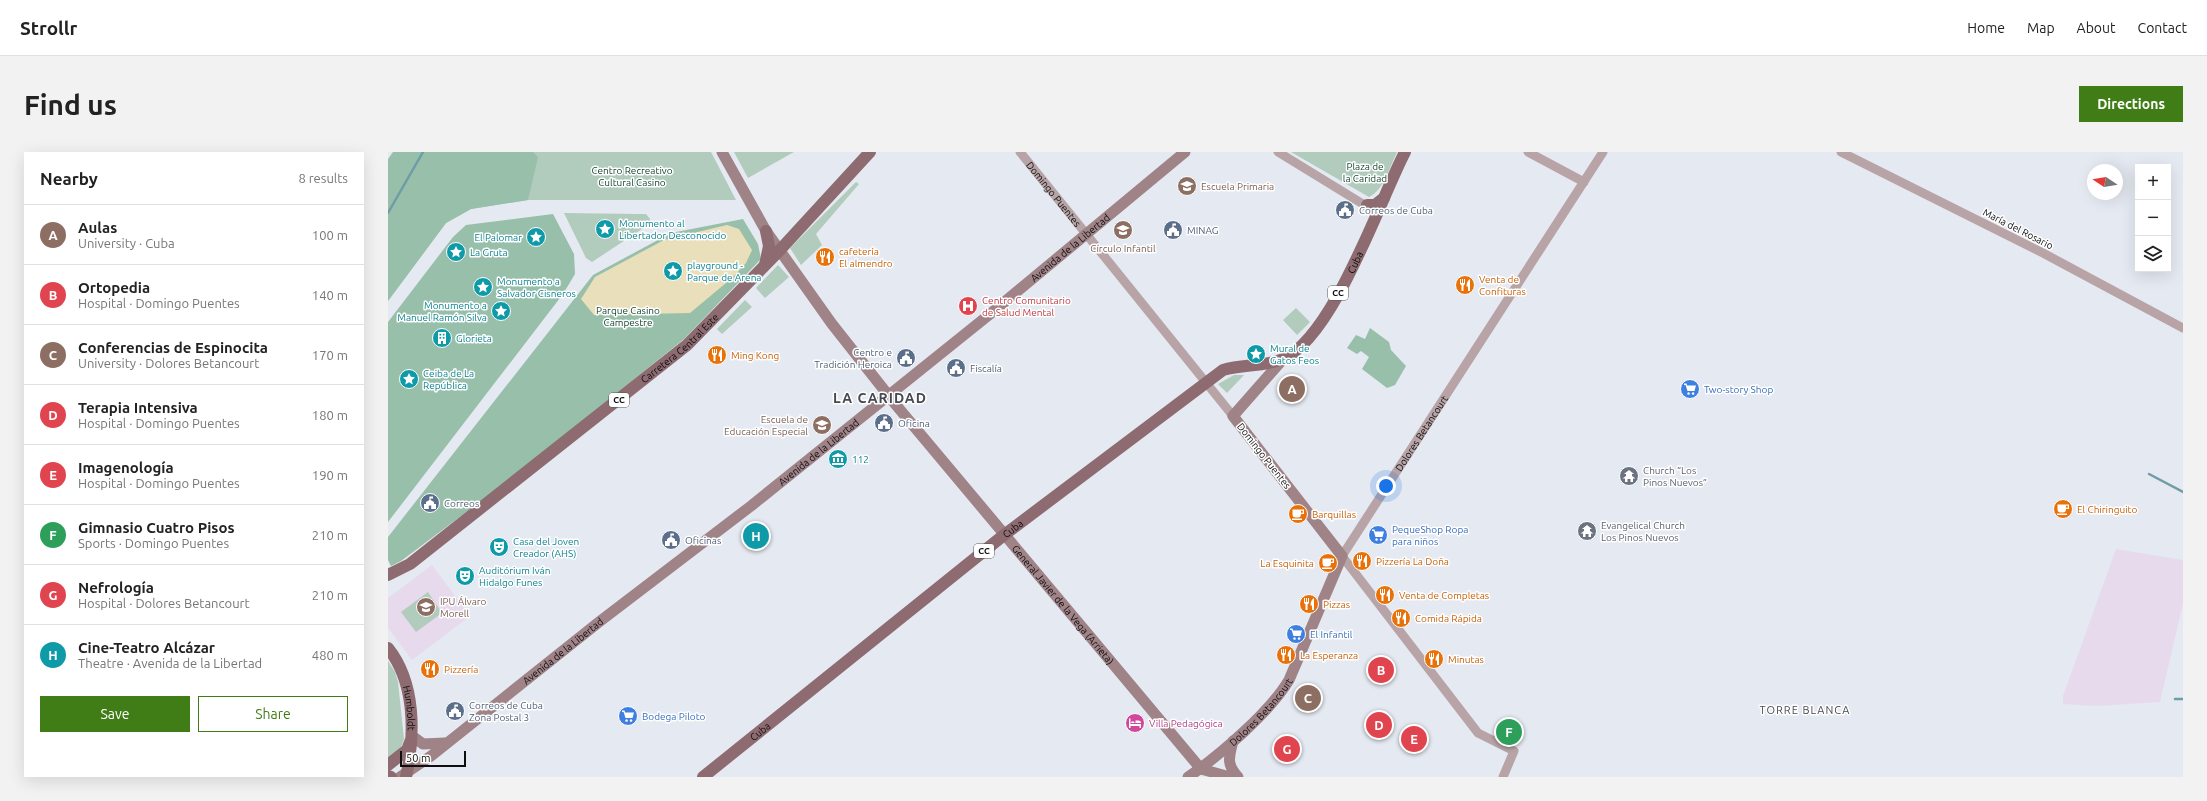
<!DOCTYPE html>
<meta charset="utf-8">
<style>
:root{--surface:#fff;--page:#f2f2f2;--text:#222;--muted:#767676;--line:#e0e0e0;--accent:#417d17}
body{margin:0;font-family:Ubuntu,sans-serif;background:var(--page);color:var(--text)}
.controls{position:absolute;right:12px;top:12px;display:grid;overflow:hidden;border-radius:0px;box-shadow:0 4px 16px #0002}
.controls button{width:36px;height:36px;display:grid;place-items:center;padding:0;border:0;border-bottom:1px solid var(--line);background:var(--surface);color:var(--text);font:20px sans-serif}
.compass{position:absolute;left:1699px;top:12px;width:36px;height:36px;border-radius:50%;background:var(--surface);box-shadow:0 4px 16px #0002;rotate:282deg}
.scale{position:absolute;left:12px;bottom:10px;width:66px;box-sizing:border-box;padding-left:4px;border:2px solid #0d0e10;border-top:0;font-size:11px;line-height:14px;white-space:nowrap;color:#0d0e10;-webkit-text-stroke:3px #fff;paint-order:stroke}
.you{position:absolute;left:998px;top:334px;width:14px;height:14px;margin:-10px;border:3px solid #fff;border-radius:50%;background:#1a73e8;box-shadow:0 0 0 6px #1a73e833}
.badge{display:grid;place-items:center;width:26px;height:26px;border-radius:50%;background:var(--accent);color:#fff;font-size:13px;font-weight:700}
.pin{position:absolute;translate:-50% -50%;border:2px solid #fff;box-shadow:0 1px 4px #0006}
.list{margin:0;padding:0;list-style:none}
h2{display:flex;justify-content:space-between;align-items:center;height:52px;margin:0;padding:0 16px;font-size:17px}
h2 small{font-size:13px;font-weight:400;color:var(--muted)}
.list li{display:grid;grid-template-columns:26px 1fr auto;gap:12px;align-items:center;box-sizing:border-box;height:60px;padding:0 16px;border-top:1px solid var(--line)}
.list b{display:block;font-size:15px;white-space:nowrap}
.list p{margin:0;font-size:13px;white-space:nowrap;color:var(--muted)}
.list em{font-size:13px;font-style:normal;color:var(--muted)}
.actions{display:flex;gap:8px;padding:12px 16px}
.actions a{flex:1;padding:9px 0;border:1px solid var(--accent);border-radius:0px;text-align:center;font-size:14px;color:var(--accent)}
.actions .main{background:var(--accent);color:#fff}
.icon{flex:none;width:22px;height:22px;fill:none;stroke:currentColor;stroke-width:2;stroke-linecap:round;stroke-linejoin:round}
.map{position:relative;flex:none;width:1795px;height:625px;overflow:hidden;border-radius:0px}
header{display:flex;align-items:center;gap:24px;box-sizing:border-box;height:56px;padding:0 20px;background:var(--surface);border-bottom:1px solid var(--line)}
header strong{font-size:19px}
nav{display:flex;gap:22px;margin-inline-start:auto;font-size:14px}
.intro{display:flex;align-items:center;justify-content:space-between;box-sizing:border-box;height:96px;padding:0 24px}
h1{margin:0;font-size:28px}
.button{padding:10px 18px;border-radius:0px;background:var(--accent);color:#fff;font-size:14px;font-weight:700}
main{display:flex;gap:24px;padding:0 24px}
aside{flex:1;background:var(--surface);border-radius:0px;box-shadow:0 4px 16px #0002}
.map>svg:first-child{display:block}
.education{fill:#e7daed}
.green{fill:#b1cbbc}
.forest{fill:#98bfaa}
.sand{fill:#e9e0bb}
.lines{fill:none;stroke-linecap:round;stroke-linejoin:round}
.stream{stroke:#6f9da7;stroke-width:2.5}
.tertiary{stroke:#b8a4a7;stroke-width:9}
.secondary{stroke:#9f8387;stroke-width:11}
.primary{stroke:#8d6b70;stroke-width:12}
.labels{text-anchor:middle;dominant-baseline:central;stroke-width:3;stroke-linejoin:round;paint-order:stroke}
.shield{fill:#fff;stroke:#565658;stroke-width:1}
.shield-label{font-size:9px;font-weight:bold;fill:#0d0e10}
.park-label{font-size:10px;fill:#13442f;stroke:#fff}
.education-label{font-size:10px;fill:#785e54;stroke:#fff;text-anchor:start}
.street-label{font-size:10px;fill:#0d0e10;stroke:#fff}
.service-label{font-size:10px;fill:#4e5e75;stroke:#fff;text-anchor:start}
.culture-label{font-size:10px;fill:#0d838f;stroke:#fff;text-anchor:start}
.food-label{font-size:10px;fill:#c56008;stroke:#fff;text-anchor:start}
.health-label{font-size:10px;fill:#be3a42;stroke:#fff;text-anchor:start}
.shop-label{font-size:10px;fill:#366cbe;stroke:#fff;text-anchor:start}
.worship-label{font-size:10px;fill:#5b616d;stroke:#fff;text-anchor:start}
.hotel-label{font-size:10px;fill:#b23c85;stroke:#fff;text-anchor:start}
.neighbourhood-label{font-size:11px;letter-spacing:1px;fill:#464a50;stroke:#fff}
.district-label{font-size:14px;font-weight:bold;letter-spacing:1px;fill:#464a50;stroke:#fff}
</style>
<header>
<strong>Strollr</strong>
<nav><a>Home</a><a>Map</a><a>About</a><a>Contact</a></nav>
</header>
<div class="intro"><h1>Find us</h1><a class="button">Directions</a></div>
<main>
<aside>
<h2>Nearby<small>8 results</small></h2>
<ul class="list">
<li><span class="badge" style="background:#8d6e63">A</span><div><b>Aulas</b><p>University · Cuba</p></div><em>100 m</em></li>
<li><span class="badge" style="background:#e0444e">B</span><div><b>Ortopedia</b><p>Hospital · Domingo Puentes</p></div><em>140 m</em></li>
<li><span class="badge" style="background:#8d6e63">C</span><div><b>Conferencias de Espinocita</b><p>University · Dolores Betancourt</p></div><em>170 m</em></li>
<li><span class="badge" style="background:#e0444e">D</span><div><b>Terapia Intensiva</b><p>Hospital · Domingo Puentes</p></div><em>180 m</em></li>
<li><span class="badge" style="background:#e0444e">E</span><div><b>Imagenología</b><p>Hospital · Domingo Puentes</p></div><em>190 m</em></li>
<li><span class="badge" style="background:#2e9e5b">F</span><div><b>Gimnasio Cuatro Pisos</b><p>Sports · Domingo Puentes</p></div><em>210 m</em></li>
<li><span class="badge" style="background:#e0444e">G</span><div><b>Nefrología</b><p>Hospital · Dolores Betancourt</p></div><em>210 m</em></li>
<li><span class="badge" style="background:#0f9aa8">H</span><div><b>Cine-Teatro Alcázar</b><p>Theatre · Avenida de la Libertad</p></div><em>480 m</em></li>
</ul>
<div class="actions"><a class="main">Save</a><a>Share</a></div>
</aside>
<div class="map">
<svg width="1795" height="625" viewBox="0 0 1795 625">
<rect width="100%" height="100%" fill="#e5e9f1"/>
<path class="education" d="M1728,397L1795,408V451L1772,550L1708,554L1675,552V544Z
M44,413L82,464L24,508L0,476V446Z"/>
<path class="green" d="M41,0H323L348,48H140L83,57L58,71L0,149Z
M346,0H406L360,26Z
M903,0H1009C1002,14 996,38 981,45Z
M468,30L471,32L428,82L434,93L413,113L402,96Z
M176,61L251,62H258L262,67L260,73L204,110L198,106Z
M390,113L401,125L377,146L368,136Z
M357,148L364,155L334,182L329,177Z
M908,156L922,170L909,183L895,168Z
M846,223H856L839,241L830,232Z
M40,440L54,461L28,480L13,460Z
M0,509L7,520L10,530L16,587L12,598L0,607Z"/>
<path class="forest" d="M5,0H145L150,5L140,48L83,57L58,71L0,149V7Z
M165,62L186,102L187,122L175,142L0,370V170L65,85L78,73Z
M355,67L370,92L373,107L296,187L113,334L13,409L3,414L0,408V385L205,123L283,81Z
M982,176L1001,190L1003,198L1018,214L1007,233L999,236L974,217L981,205L973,199L969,202L959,196L968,183L977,187Z"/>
<path class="sand" d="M339,73L351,77L364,98L358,111L344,126L302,161L206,163L193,147L207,125L276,88Z"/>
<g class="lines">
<path class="stream" d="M0,61L35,0
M1761,322L1795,340
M1787,547H1795"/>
<g class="tertiary">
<path id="s1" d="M632,0L845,264"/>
<path d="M890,0L983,57"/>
<path d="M1140,0L1196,30"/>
<path d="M1453,0L1655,101L1795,176"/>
<path id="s2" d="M1115,625L1126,599L1090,581L954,404L1215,0"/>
</g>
<g class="secondary">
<path id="s3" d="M334,0L378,79L444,172L508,253L813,617"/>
<path d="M24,584L35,592L57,591"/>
<path d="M845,589C841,605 838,612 850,625"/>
<path d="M813,617L842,625"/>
<path id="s4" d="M12,625L43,604L211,470L363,354L602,162L797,0"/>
<path id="s5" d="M800,625C831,604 882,560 901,528L954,404L845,264L896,206"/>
</g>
<g class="primary">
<path d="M979,53H987L996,46"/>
<path d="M377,113L381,94L378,79"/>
<path id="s6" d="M0,423L22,412L299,193L391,99L482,0"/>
<path id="s7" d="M0,496C28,531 27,584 18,625"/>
<path d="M0,613L19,598L22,590"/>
<path d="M0,624L3,625"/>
<path id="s8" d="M315,625L616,383L835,218C855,212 876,215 895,207C946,184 991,50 1017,0"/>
</g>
</g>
<defs>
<g id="school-disc" transform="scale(1)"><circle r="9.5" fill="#8d6e63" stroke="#fff"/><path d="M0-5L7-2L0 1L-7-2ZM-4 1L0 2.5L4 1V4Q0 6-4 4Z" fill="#fff"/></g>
<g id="civic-disc" transform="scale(1)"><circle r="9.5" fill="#5c6f8a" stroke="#fff"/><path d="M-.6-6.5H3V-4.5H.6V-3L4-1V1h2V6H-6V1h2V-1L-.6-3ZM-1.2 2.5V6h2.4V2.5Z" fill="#fff"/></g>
<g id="sight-disc" transform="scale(1)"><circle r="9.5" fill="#0f9aa8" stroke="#fff"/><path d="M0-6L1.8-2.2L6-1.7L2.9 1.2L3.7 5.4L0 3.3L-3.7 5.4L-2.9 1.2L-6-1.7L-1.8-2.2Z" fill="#fff"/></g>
<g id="restaurant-disc" transform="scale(1)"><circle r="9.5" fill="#e8710a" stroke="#fff"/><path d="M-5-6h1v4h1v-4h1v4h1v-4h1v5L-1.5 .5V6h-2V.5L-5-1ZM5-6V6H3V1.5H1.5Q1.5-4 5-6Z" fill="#fff"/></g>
<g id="hospital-disc" transform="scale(1)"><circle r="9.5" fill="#e0444e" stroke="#fff"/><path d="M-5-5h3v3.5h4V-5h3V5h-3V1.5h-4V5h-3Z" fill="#fff"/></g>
<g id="building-disc" transform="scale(1)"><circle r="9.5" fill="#0f9aa8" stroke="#fff"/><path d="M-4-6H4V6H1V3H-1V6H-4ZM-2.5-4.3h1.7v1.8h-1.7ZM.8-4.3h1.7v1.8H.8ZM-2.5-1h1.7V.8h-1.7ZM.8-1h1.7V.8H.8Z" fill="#fff"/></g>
<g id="supermarket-disc" transform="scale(1)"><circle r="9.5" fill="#3f7fe0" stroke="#fff"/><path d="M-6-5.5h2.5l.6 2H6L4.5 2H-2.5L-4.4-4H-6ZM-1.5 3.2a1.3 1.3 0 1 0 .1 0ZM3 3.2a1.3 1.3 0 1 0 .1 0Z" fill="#fff"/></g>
<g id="museum-disc" transform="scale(1)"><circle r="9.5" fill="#0f9aa8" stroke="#fff"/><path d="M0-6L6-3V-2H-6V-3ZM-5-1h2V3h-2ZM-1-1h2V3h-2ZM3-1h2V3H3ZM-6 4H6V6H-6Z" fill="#fff"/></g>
<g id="temple-disc" transform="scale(1)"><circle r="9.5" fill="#6b7280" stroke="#fff"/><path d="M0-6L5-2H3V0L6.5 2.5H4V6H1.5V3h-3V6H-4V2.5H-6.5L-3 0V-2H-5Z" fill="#fff"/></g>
<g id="cafe-disc" transform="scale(1)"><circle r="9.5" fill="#e8710a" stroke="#fff"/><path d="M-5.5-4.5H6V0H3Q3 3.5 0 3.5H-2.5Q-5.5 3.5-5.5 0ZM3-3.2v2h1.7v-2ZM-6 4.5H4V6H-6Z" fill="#fff"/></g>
<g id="theatre-disc" transform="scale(1)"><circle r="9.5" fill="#0f9aa8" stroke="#fff"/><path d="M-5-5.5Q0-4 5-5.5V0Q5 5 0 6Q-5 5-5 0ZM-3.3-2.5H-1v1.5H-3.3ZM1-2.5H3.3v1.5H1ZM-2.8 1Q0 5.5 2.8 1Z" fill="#fff"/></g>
<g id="hotel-disc" transform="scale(1)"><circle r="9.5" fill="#d1479c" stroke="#fff"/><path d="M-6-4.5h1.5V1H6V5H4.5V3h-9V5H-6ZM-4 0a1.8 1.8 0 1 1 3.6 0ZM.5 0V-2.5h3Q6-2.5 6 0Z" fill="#fff"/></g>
</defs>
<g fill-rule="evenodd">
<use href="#school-disc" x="799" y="34"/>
<use href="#civic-disc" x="957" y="58"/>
<use href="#sight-disc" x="217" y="77"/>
<use href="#school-disc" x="735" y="78"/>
<use href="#civic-disc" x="785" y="78"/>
<use href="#sight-disc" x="148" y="85"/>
<use href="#sight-disc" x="68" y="100"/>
<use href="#restaurant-disc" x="437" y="105"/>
<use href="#sight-disc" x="285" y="119"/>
<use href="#restaurant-disc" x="1077" y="133"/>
<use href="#sight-disc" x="95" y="135"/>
<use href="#hospital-disc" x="580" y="154"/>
<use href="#sight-disc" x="113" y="159"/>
<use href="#building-disc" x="54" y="186"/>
<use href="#sight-disc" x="868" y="202"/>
<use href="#restaurant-disc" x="329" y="203"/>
<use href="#civic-disc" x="518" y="206"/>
<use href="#civic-disc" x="568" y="216"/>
<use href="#sight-disc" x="21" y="227"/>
<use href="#supermarket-disc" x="1302" y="237"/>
<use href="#civic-disc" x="496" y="271"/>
<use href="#school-disc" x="434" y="273"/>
<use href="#museum-disc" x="450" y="307"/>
<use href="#temple-disc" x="1241" y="324"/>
<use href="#civic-disc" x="42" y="351"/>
<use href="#cafe-disc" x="1675" y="357"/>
<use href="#cafe-disc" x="910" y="362"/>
<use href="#temple-disc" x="1199" y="379"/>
<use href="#supermarket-disc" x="990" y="383"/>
<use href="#civic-disc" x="283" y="388"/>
<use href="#theatre-disc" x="111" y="395"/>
<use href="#restaurant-disc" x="974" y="409"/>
<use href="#cafe-disc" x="940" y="411"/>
<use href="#theatre-disc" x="77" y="424"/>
<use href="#restaurant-disc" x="997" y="443"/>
<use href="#restaurant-disc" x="921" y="452"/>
<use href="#school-disc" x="38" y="455"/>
<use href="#restaurant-disc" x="1013" y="466"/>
<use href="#supermarket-disc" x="908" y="482"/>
<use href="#restaurant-disc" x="898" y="503"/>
<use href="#restaurant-disc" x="1046" y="507"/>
<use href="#restaurant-disc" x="42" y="517"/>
<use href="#civic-disc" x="67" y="559"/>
<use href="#supermarket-disc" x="240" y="564"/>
<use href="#hotel-disc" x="747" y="571"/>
</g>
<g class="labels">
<g class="shield">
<rect x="940" y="134" width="20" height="14" rx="3"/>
<rect x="221" y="241" width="20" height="14" rx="3"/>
<rect x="586" y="392" width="20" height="14" rx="3"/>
</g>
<g class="shield-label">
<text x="950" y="141">CC</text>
<text x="231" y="248">CC</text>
<text x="596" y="399">CC</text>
</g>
<g class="park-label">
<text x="977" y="14">Plaza de<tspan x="977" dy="12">la Caridad</tspan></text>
<text x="244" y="18">Centro Recreativo<tspan x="244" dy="12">Cultural Casino</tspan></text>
<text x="240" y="158">Parque Casino<tspan x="240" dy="12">Campestre</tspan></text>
</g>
<g class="education-label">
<text x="813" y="34">Escuela Primaria</text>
<text x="735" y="96" text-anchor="middle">Círculo Infantil</text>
<text x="420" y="267" text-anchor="end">Escuela de<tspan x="420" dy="12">Educación Especial</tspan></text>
<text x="52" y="449">IPU Álvaro<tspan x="52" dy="12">Morell</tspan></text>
</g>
<g class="street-label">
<text stroke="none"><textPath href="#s1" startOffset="54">Domingo Puentes</textPath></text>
<text transform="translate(1630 77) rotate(27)">María del Rosario</text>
<text stroke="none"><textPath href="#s4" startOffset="854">Avenida de la Libertad</textPath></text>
<text stroke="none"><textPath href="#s8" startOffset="844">Cuba</textPath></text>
<text stroke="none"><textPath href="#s6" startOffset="370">Carretera Central Este</textPath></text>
<text stroke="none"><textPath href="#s2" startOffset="438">Dolores Betancourt</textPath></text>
<text stroke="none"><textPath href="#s4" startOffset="530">Avenida de la Libertad</textPath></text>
<text transform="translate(876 304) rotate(52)">Domingo Puentes</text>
<text stroke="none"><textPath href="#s8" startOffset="397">Cuba</textPath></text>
<text stroke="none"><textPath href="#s3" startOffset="568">General Javier de la Vega (Arrieta)</textPath></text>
<text stroke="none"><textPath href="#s4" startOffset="206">Avenida de la Libertad</textPath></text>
<text stroke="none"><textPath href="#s7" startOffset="65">Humboldt</textPath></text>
<text stroke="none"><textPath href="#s5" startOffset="98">Dolores Betancourt</textPath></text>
<text stroke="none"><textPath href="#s8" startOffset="73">Cuba</textPath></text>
</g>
<g class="service-label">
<text x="971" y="58">Correos de Cuba</text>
<text x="799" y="78">MINAG</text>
<text x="504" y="200" text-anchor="end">Centro e<tspan x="504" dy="12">Tradición Heroica</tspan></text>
<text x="582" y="216">Fiscalía</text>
<text x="510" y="271">Oficina</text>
<text x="56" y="351">Correos</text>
<text x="297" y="388">Oficinas</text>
<text x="81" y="553">Correos de Cuba<tspan x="81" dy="12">Zona Postal 3</tspan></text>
</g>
<g class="culture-label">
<text x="231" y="71">Monumento al<tspan x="231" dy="12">Libertador Desconocido</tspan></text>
<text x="134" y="85" text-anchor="end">El Palomar</text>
<text x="82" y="100">La Gruta</text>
<text x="299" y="113">playground -<tspan x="299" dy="12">Parque de Arena</tspan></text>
<text x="109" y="129">Monumento a<tspan x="109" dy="12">Salvador Cisneros</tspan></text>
<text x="99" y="153" text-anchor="end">Monumento a<tspan x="99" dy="12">Manuel Ramón Silva</tspan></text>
<text x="68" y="186">Glorieta</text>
<text x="882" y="196">Mural de<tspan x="882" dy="12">Gatos Feos</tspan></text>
<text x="35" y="221">Ceiba de La<tspan x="35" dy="12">República</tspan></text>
<text x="464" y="307">112</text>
<text x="125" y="389">Casa del Joven<tspan x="125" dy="12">Creador (AHS)</tspan></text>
<text x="91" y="418">Auditórium Iván<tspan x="91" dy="12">Hidalgo Funes</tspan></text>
</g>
<g class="food-label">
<text x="451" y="99">cafetería<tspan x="451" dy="12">El almendro</tspan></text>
<text x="1091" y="127">Venta de<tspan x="1091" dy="12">Confituras</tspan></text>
<text x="343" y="203">Ming Kong</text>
<text x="1689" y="357">El Chiringuito</text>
<text x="924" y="362">Barquillas</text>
<text x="988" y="409">Pizzería La Doña</text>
<text x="926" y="411" text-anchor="end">La Esquinita</text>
<text x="1011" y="443">Venta de Completas</text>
<text x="935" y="452">Pizzas</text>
<text x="1027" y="466">Comida Rápida</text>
<text x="912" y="503">La Esperanza</text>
<text x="1060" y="507">Minutas</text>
<text x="56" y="517">Pizzería</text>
</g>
<g class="health-label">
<text x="594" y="148">Centro Comunitario<tspan x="594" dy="12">de Salud Mental</tspan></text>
</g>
<g class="shop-label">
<text x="1316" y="237">Two-story Shop</text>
<text x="1004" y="377">PequeShop Ropa<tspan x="1004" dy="12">para niños</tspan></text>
<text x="922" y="482">El Infantil</text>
<text x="254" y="564">Bodega Piloto</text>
</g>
<g class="worship-label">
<text x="1255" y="318">Church “Los<tspan x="1255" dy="12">Pinos Nuevos”</tspan></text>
<text x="1213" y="373">Evangelical Church<tspan x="1213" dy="12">Los Pinos Nuevos</tspan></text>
</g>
<g class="hotel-label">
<text x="761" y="571">Villa Pedagógica</text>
</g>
<g class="neighbourhood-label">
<text x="1417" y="558">TORRE BLANCA</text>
</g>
<g class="district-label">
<text x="492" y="246">LA CARIDAD</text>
</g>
</g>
</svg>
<div class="controls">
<button>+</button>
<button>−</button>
<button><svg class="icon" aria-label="layers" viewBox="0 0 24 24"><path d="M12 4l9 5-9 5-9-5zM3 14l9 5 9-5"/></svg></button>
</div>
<svg class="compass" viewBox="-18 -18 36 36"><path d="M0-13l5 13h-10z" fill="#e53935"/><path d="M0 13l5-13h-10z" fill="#767676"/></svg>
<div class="scale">50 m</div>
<div class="you"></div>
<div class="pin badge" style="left:904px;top:237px;background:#8d6e63">A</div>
<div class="pin badge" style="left:993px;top:518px;background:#e0444e">B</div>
<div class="pin badge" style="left:920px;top:546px;background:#8d6e63">C</div>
<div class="pin badge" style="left:991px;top:573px;background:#e0444e">D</div>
<div class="pin badge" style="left:1026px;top:587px;background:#e0444e">E</div>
<div class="pin badge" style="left:1121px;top:580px;background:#2e9e5b">F</div>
<div class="pin badge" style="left:899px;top:597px;background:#e0444e">G</div>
<div class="pin badge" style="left:368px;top:384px;background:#0f9aa8">H</div>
</div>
</main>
